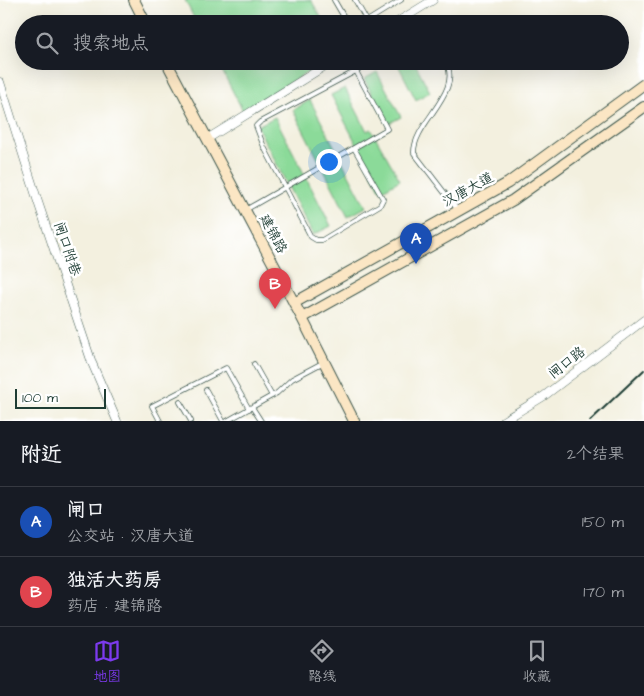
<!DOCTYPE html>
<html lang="zh">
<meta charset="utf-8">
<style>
:root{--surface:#171b24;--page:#242831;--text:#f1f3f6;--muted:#9ea1a6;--line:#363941;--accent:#7c3aed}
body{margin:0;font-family:"Architects Daughter","LXGW WenKai TC",sans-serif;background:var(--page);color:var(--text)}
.scale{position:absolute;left:15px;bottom:12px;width:91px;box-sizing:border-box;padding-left:5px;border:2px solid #1f3d34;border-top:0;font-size:14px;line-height:18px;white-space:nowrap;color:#1f3d34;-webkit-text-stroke:4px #fff;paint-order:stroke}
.you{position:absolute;left:328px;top:161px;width:18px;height:18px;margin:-12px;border:4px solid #fff;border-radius:50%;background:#1a73e8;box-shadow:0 0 0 8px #1a73e833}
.badge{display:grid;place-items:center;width:32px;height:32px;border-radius:50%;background:var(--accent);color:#fff;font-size:16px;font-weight:700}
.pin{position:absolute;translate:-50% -41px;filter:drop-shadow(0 1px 2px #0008)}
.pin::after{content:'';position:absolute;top:26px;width:18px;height:15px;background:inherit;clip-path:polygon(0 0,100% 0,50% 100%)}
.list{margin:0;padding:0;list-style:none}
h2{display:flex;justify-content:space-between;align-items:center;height:65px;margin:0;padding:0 20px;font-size:21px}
h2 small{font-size:16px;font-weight:400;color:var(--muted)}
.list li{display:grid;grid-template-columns:32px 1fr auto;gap:15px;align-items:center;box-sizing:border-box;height:70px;padding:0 20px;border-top:1px solid var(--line)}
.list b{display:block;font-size:19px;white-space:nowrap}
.list p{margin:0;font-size:16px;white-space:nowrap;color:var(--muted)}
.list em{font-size:16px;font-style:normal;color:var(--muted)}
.icon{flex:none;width:28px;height:28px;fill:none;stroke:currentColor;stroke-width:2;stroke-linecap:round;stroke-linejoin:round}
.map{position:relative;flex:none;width:644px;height:421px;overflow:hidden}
.search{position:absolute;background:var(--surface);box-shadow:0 5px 20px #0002;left:15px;right:15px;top:15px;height:55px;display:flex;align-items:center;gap:12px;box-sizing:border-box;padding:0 18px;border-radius:28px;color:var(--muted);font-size:19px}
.sheet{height:205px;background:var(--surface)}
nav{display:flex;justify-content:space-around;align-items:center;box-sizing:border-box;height:70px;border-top:1px solid var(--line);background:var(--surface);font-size:14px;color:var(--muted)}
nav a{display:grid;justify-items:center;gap:2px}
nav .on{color:var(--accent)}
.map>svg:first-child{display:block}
.green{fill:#8bda99;stroke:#558c66}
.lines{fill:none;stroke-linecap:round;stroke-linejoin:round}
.lane-casing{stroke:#3f584e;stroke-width:5.5}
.street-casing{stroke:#3f584e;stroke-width:9}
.secondary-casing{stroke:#3f584e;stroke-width:12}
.lane{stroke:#fff;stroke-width:4}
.street{stroke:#fff;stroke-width:8}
.secondary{stroke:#fbe6c4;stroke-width:10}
.rail{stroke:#1f3d34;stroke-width:2}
.labels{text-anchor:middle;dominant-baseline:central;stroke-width:5;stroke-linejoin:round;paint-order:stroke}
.street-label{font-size:14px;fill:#1f3d34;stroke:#fff}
</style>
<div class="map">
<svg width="644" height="421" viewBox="0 0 644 421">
<rect width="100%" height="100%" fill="#fff"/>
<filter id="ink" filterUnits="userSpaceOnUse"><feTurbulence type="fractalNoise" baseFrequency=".02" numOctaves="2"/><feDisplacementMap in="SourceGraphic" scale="10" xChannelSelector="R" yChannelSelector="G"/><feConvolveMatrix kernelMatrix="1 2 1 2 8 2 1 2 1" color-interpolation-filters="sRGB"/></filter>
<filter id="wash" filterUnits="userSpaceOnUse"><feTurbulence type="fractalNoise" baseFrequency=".0096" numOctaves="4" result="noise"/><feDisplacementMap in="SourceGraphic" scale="20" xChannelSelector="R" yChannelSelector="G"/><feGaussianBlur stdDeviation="1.12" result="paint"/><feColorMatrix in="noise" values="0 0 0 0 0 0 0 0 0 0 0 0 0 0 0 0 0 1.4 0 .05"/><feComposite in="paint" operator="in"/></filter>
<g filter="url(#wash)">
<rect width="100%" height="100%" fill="#f3f0df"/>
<path class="green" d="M185,0H311L325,24H197Z
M217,61H327L243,111Z
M396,61H414L430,92L416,100Z
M377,72L401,117L388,124L364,79Z
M345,88L367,131L371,129L400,180L381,191L331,95Z
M310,100L366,207L348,217L293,110Z
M275,117L331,226L313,235L257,126Z"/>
</g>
<g filter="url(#ink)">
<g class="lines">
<g class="lane-casing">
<path id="lane" d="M334,0L348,24
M355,0L367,21L401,0
M445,61C465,91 413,123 414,153L457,209
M354,148L383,199L380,205L322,240H316L311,237L264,147L256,126L260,122L356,71L372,61
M247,209L387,129L356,71
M254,364L272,396
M206,390L223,421
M180,402L191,421
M252,407L261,421
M160,421L152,406L226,368L249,409
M227,421L277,393L292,379L324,362"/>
</g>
<g class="street-casing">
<path id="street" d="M394,24L433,0
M0,82L38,202L92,363L117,421
M207,139L333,61
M503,421L544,396L644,320"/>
</g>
<g class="secondary-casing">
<path id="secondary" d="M134,0L146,24
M166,61L302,318L354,421
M294,303L508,183L644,84
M302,318L513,200L644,107"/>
</g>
<use href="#lane" class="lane"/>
<use href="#street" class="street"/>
<use href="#secondary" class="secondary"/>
<path class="rail" d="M590,421L644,370"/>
</g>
</g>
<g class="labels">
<g class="street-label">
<text transform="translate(468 190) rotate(-29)">汉唐大道</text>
<text transform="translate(273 234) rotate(62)">建锦路</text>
<text transform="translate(67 249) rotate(71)">闸口附巷</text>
<text transform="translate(567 363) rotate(-38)">闸口路</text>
</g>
</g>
</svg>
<div class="scale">100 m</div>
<div class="you"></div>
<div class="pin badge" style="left:416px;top:264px;background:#1a4fb4">A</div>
<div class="pin badge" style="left:275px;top:309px;background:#e0444e">B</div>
<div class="search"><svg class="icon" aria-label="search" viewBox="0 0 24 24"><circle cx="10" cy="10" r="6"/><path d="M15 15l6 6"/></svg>搜索地点</div>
</div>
<section class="sheet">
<h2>附近<small>2个结果</small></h2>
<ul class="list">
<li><span class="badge" style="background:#1a4fb4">A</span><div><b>闸口</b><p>公交站 · 汉唐大道</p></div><em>150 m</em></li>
<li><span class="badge" style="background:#e0444e">B</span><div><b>独活大药房</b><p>药店 · 建锦路</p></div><em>170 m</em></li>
</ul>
</section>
<nav>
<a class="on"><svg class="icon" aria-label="map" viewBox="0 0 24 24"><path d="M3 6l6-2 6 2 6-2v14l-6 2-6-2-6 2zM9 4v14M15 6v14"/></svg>地图</a>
<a><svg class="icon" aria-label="directions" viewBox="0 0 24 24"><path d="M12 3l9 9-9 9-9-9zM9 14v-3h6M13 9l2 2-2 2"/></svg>路线</a>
<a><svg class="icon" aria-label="saved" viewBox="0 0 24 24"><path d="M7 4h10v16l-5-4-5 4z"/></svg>收藏</a>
</nav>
